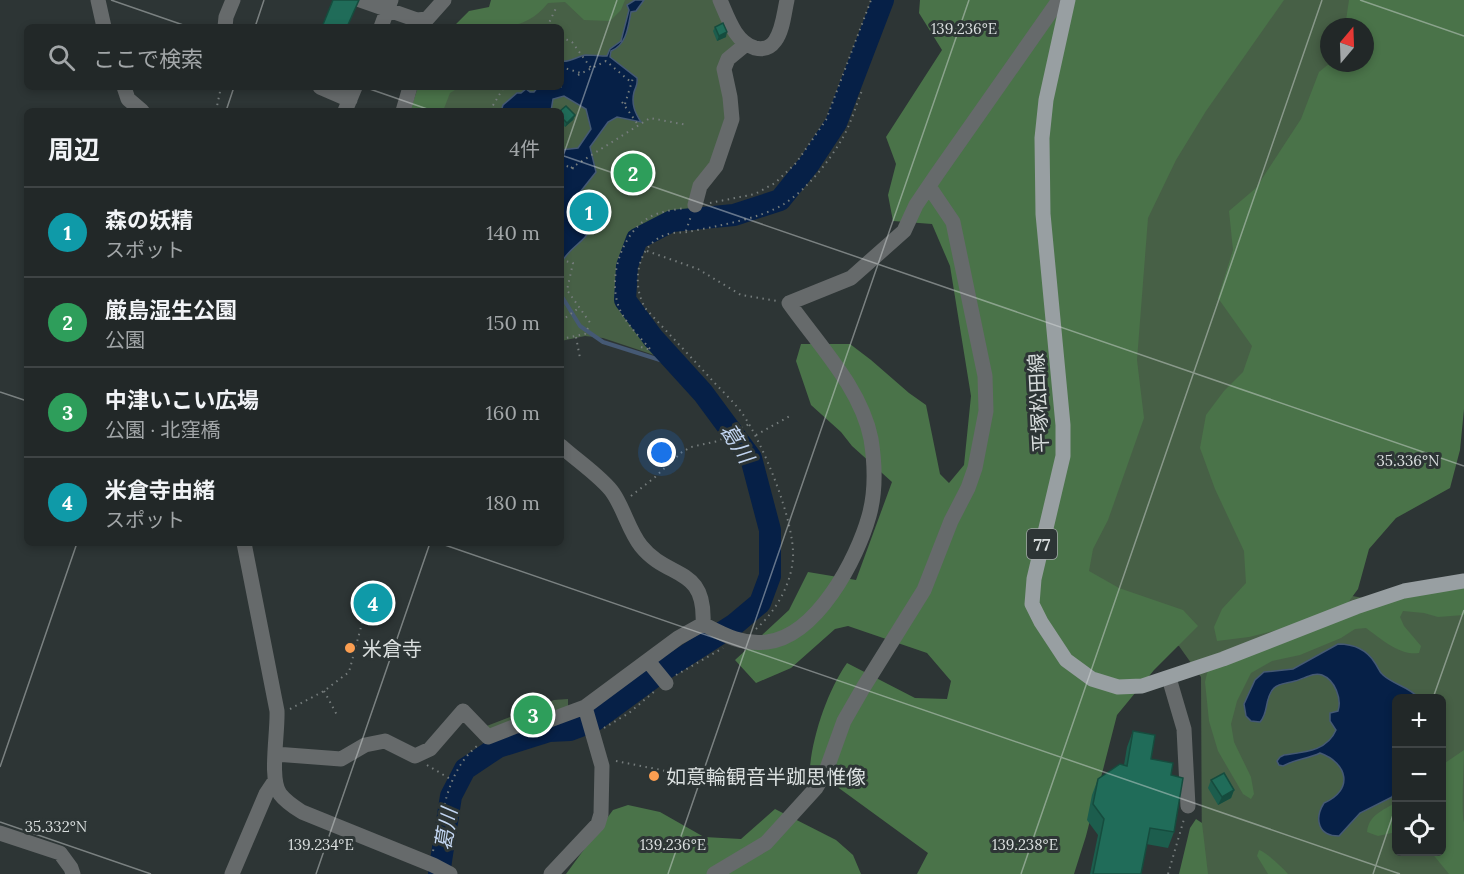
<!DOCTYPE html>
<html lang="ja">
<meta charset="utf-8">
<style>
:root{--surface:#222828;--page:#2a3030;--text:#f1f3f6;--muted:#a2a6a8;--line:#3f4445;--accent:#fb9e51}
body{margin:0;font-family:Lora,"Noto Sans JP",serif;background:var(--page);color:var(--text)}
.controls{position:absolute;right:18px;bottom:18px;display:grid;overflow:hidden;border-radius:9px;box-shadow:0 3px 9px #0003}
.controls button{width:54px;height:54px;display:grid;place-items:center;padding:0;border:0;border-bottom:2px solid var(--line);background:var(--surface);color:var(--text);font:30px sans-serif}
.compass{position:absolute;left:1320px;top:18px;width:54px;height:54px;border-radius:50%;background:var(--surface);box-shadow:0 3px 9px #0003;rotate:19deg}
.you{position:absolute;left:662px;top:453px;width:21px;height:21px;margin:-15px;border:4px solid #fff;border-radius:50%;background:#1a73e8;box-shadow:0 0 0 9px #1a73e833}
.badge{display:grid;place-items:center;width:39px;height:39px;border-radius:50%;background:var(--accent);color:#fff;font-size:20px;font-weight:700}
.pin{position:absolute;translate:-50% -50%;border:3px solid #fff;box-shadow:0 2px 6px #0006}
.list{margin:0;padding:0;list-style:none}
h2{display:flex;justify-content:space-between;align-items:center;height:78px;margin:0;padding:0 24px;font-size:26px}
h2 small{font-size:20px;font-weight:400;color:var(--muted)}
.list li{display:grid;grid-template-columns:39px 1fr auto;gap:18px;align-items:center;box-sizing:border-box;height:90px;padding:0 24px;border-top:2px solid var(--line)}
.list b{display:block;font-size:22px;white-space:nowrap}
.list p{margin:0;font-size:20px;white-space:nowrap;color:var(--muted)}
.list em{font-size:20px;font-style:normal;color:var(--muted)}
.icon{flex:none;width:33px;height:33px;fill:none;stroke:currentColor;stroke-width:2;stroke-linecap:round;stroke-linejoin:round}
.map{position:relative;flex:none;width:1464px;height:874px;overflow:hidden}
.search{position:absolute;background:var(--surface);box-shadow:0 3px 9px #0003;left:24px;top:24px;width:540px;height:66px;display:flex;align-items:center;gap:15px;box-sizing:border-box;padding:0 21px;border-radius:9px;color:var(--muted);font-size:22px}
.panel{position:absolute;background:var(--surface);box-shadow:0 3px 9px #0003;left:24px;top:108px;width:540px;height:438px;border-radius:9px}
.map>svg:first-child{display:block}
.green{fill:#476046;fill-rule:evenodd}
.forest{fill:#4a7349}
.water{fill:#062047;stroke:#455974;stroke-width:1.5}
.lines{fill:none;stroke-linecap:round;stroke-linejoin:round}
.stream{stroke:#455974;stroke-width:4}
.river{stroke:#062047;stroke-width:22}
.path{stroke:#757c7c;stroke-width:2;stroke-dasharray:1.5 4.5;stroke-linecap:butt}
.minor{stroke:#666a6b;stroke-width:15}
.major{stroke:#989fa2;stroke-width:15}
.wall{fill:#1c5d4d}
.shaded-wall{fill:#164c3e}
.building{fill:#206c59;stroke:#164c3e;stroke-width:1.5}
.ticks{fill:none;stroke:#d9dede;stroke-width:1.5;stroke-opacity:0.45}
.poi-dot{fill:#fb9e51;stroke:#2d3535;stroke-width:2}
.labels{text-anchor:middle;dominant-baseline:central;stroke-width:6;stroke-linejoin:round;paint-order:stroke}
.shield{fill:#2d3535;stroke:#a5abab;stroke-width:1.5}
.shield-label{font-size:18px;font-weight:bold;fill:#d9dede}
.street-label{font-size:20px;fill:#d9dede;stroke:#2d3535}
.poi-label{font-size:20px;fill:#d9dede;stroke:#2d3535;text-anchor:start}
.water-label{font-size:21px;font-style:italic;fill:#c3d6f2;stroke:#2d3535}
.ticks-label{font-size:15px;text-anchor:middle;fill:#d9dede;stroke:#2d3535;stroke-width:6;stroke-linejoin:round;paint-order:stroke}
</style>
<div class="map">
<svg width="1464" height="874" viewBox="0 0 1464 874">
<rect width="100%" height="100%" fill="#2d3535"/>
<path class="green" d="M507,0H718L738,45L725,58L728,115L714,162L690,209C680,212 668,214 658,218C623,236 606,283 626,318C634,332 649,344 660,357L603,338L585,336L561,341V111H410L429,87H561V27H482Z
M1235,0H1464L1336,593L1385,602L1464,601V874H1202L1201,677L1179,646L1086,632L1071,569L1106,291ZM1329,27H1365V63H1329ZM1396,698H1442V852H1396Z
M568,699V708L491,732L484,727L554,700Z"/>
<path class="forest" d="M491,0H625L621,10L610,21L584,20L565,2L548,3C523,34 493,27 456,27V24L469,11L489,7Z
M920,0H1284L1206,111L1176,160L1148,218L1137,360L1144,418L1108,520L1093,549L1089,571L1119,588L1183,610L1198,626L1154,670L1117,715L1086,836L1074,874H917L928,853L810,767C813,734 828,690 847,663L915,698L947,699L951,681L927,653L848,626L835,629L791,668L756,683L735,660L789,610L808,572L856,580L892,482L852,446L841,432L811,405L796,361L801,344H850L871,360L909,393L926,405L940,474L949,483L964,465L971,396L950,266L932,224L893,221L888,195L896,164L886,137L942,50L919,13Z
M1349,0H1464V409L1460,450L1450,488L1396,518L1369,549L1358,589L1347,604L1296,625L1249,637L1217,641L1214,627L1222,609L1246,583L1244,551L1215,489L1200,448L1206,415L1224,391L1243,372L1252,346L1218,298L1233,250L1229,211L1256,188L1301,119L1319,72L1330,63H1365V27H1345Z
M418,87H460L450,93L443,111H410Z
M1464,586V615L1438,617L1424,613L1403,611L1400,617L1404,626L1421,646L1419,653C1400,656 1381,639 1366,628L1355,629L1341,638L1300,655L1272,661L1251,673L1237,701L1231,724L1234,742L1251,777L1254,794L1251,799L1243,794L1218,751L1209,721L1205,682L1209,665L1395,598Z
M1464,750C1464,762 1461,815 1464,822V874H1449L1431,852H1442V765Z
M1396,802V832L1378,836L1367,832C1369,814 1383,811 1396,802Z
M628,805L660,812L704,837L741,839L775,809L836,840L853,855L861,874H566L613,810Z
M1196,819L1202,823L1208,874H1179L1190,828Z
M1259,850C1266,852 1283,868 1288,874H1268L1257,856Z"/>
<path class="water" d="M635,0H644L636,11L631,12C628,26 627,45 611,51L610,57L637,78C638,85 636,86 634,92C631,104 635,113 641,122L617,117L608,122L590,147L596,172L581,191L576,204C605,241 577,235 561,263V150L578,148L591,129L586,109L564,96L553,99L551,111H501L503,105L517,93H521L526,89L530,92H534L538,87H561V61C570,63 577,56 586,55C593,55 600,56 607,56L610,49L621,41L629,10L627,5Z
M1338,644C1354,644 1367,650 1375,663C1378,667 1379,672 1383,675C1394,685 1408,686 1419,698H1396V788L1392,797L1360,813L1339,836C1318,836 1314,819 1324,803C1354,790 1348,763 1320,753C1308,759 1295,759 1283,766L1279,765L1277,761L1280,757L1284,755C1305,752 1327,751 1336,730L1330,721V713L1338,711C1342,699 1335,680 1322,675C1313,672 1304,679 1295,681C1288,683 1279,683 1274,688C1264,698 1269,713 1260,722L1251,721L1246,716L1244,704L1255,680L1264,672L1293,669Z"/>
<g class="lines">
<path class="stream" d="M561,295L580,326L603,342L679,366"/>
<path class="river" d="M439,874L451,796L465,769L498,747L549,731L570,730L594,721L665,669L735,624L760,603L770,576V530L751,458L703,393L653,338L625,300L627,266L637,239L672,221L734,215L780,200L809,164L836,123L883,0"/>
<path class="path" d="M547,27L557,6
M561,37L572,42L591,68
M561,67L581,73
M578,75L606,61L632,83
M622,102L639,126
M625,104L633,78
M216,111L221,87
M493,111L492,107L504,87
M561,164L575,169
M571,168L650,118L687,125
M710,203L755,194L775,183L796,163L826,120L871,0
M686,231L691,216
M647,251L698,269L741,295L777,301
M561,260L573,263L567,290L591,324
M561,321L580,307
M576,337L580,358
M561,339L585,334L588,328
M641,347L651,350C640,337 627,325 620,310C607,280 620,236 648,218C658,212 672,210 684,208
M756,435L790,416
M631,496L654,478L682,452L691,447L718,441L749,424
M756,629C776,611 791,585 793,558C795,522 763,443 742,413C733,401 721,390 711,379C690,356 668,333 646,309C631,286 636,246 665,235C672,232 680,233 688,232C716,226 760,219 784,204C807,189 828,163 842,139C851,124 856,105 863,88
M676,675L723,648
M324,691L337,715
M290,709L324,691L349,672L369,597
M604,728L629,713L655,691
M616,761L681,774
M427,765L452,780
M433,851C444,815 445,773 477,746
M1168,874L1184,819"/>
<path class="minor" d="M98,0L104,27
M360,0L417,20L427,19L444,0
M720,0C728,18 735,42 755,48C763,50 770,48 775,41C783,30 784,13 787,0
M225,27L226,17L233,0
M381,27L391,0
M124,87L128,99L142,111
M320,87L350,100
M345,111L355,87
M403,111L410,87
M695,205L700,186L716,166L732,119L730,97L724,69L728,59L745,45
M561,446C575,459 603,478 613,493C624,509 629,531 641,546C668,580 706,565 703,624
M244,543L277,711C278,733 269,779 280,794C286,802 294,807 302,812L433,865L450,874
M703,624C724,635 742,645 767,642C817,636 857,559 869,516C876,491 875,464 871,439C861,388 818,344 789,303L851,278L904,231L916,205L937,174L1059,0
M648,661L666,683
M1169,678L1184,729L1188,806
M275,754L341,759L365,745L385,741L415,756L430,749L463,711L488,737L516,726L539,724L585,707L678,638L703,624
M0,833L60,853L71,868L73,874
M232,874L266,794L274,782
M551,874L598,824L601,814L602,766L585,707
M714,874L766,843L816,788L826,771L844,721L863,688L924,590L951,521L968,488L975,468L986,411L985,376L953,222L930,188"/>
<path class="major" d="M1068,0L1046,100L1042,138L1043,214L1063,425V456L1034,579L1032,604L1041,622L1066,660L1092,679L1118,687L1142,686L1223,659L1356,607L1404,591L1464,581"/>
</g>
<path class="wall" d="M715,27L726,37L717,41L713,31Z
M561,111L575,115L573,120L565,127L561,122Z
M1133,731L1151,759L1171,775L1174,832L1168,848L1146,844L1141,874H1090L1098,835L1087,820L1092,795L1098,779L1124,765L1127,747Z
M1211,780L1234,790L1231,798L1218,805L1208,788Z"/>
<path class="shaded-wall" d="M727,32L726,37L717,41L719,36Z
M575,115L573,120L565,127L567,123Z
M1234,790L1231,798L1218,805L1222,797Z"/>
<path class="building" d="M333,0H359L347,27H322Z
M723,23L727,32L719,36L715,27Z
M566,106L575,115L567,123L561,117V111H560Z
M1133,731L1155,735L1151,759L1173,763L1171,775L1183,778L1174,832L1150,828L1141,874H1093L1104,819L1093,804L1098,779L1120,764L1127,766Z
M1224,773L1234,790L1222,797L1211,780Z"/>
<path class="ticks" d="M111,0L189,27M1360,0L1464,36M255,27L264,0M364,87L433,111M226,111L234,87M561,155L1464,466M561,162L617,0M0,392L27,401M439,543L1400,874M1433,698L1464,610M0,767L77,543M0,822L151,874M316,874L430,543M668,874L969,0M1021,874L1322,0M1373,874L1396,806"/>
<g class="poi-dot">
<circle cx="350" cy="648" r="6"/>
<circle cx="654" cy="776" r="6"/>
</g>
<g class="labels">
<rect class="shield" x="1027" y="529" width="30" height="30" rx="4.5"/>
<g class="shield-label">
<text x="1042" y="544">77</text>
</g>
<g class="street-label">
<text transform="translate(1038 403) rotate(-93)">平塚松田線</text>
</g>
<g class="poi-label">
<text x="362" y="648">米倉寺</text>
<text x="666" y="776">如意輪観音半跏思惟像</text>
</g>
<g class="water-label">
<text transform="translate(737 443) rotate(58)">葛川</text>
<text transform="translate(446 829) rotate(-81)">葛川</text>
</g>
</g>
<g class="ticks-label">
<text x="964" y="34">139.236°E</text>
<text x="1408" y="466">35.336°N</text>
<text x="56" y="832">35.332°N</text>
<text x="321" y="850">139.234°E</text>
<text x="673" y="850">139.236°E</text>
<text x="1025" y="850">139.238°E</text>
</g>
</svg>
<div class="controls">
<button>+</button>
<button>−</button>
<button><svg class="icon" aria-label="locate" viewBox="0 0 24 24"><circle cx="12" cy="12" r="6"/><path d="M12 2v4M12 18v4M2 12h4M18 12h4"/></svg></button>
</div>
<svg class="compass" viewBox="-18 -18 36 36"><path d="M0-13l5 13h-10z" fill="#e53935"/><path d="M0 13l5-13h-10z" fill="#a2a6a8"/></svg>
<div class="you"></div>
<div class="pin badge" style="left:589px;top:212px;background:#0f9aa8">1</div>
<div class="pin badge" style="left:633px;top:173px;background:#2e9e5b">2</div>
<div class="pin badge" style="left:533px;top:715px;background:#2e9e5b">3</div>
<div class="pin badge" style="left:373px;top:603px;background:#0f9aa8">4</div>
<div class="search"><svg class="icon" aria-label="search" viewBox="0 0 24 24"><circle cx="10" cy="10" r="6"/><path d="M15 15l6 6"/></svg>ここで検索</div>
<section class="panel">
<h2>周辺<small>4件</small></h2>
<ul class="list">
<li><span class="badge" style="background:#0f9aa8">1</span><div><b>森の妖精</b><p>スポット</p></div><em>140 m</em></li>
<li><span class="badge" style="background:#2e9e5b">2</span><div><b>厳島湿生公園</b><p>公園</p></div><em>150 m</em></li>
<li><span class="badge" style="background:#2e9e5b">3</span><div><b>中津いこい広場</b><p>公園 · 北窪橋</p></div><em>160 m</em></li>
<li><span class="badge" style="background:#0f9aa8">4</span><div><b>米倉寺由緒</b><p>スポット</p></div><em>180 m</em></li>
</ul>
</section>
</div>
